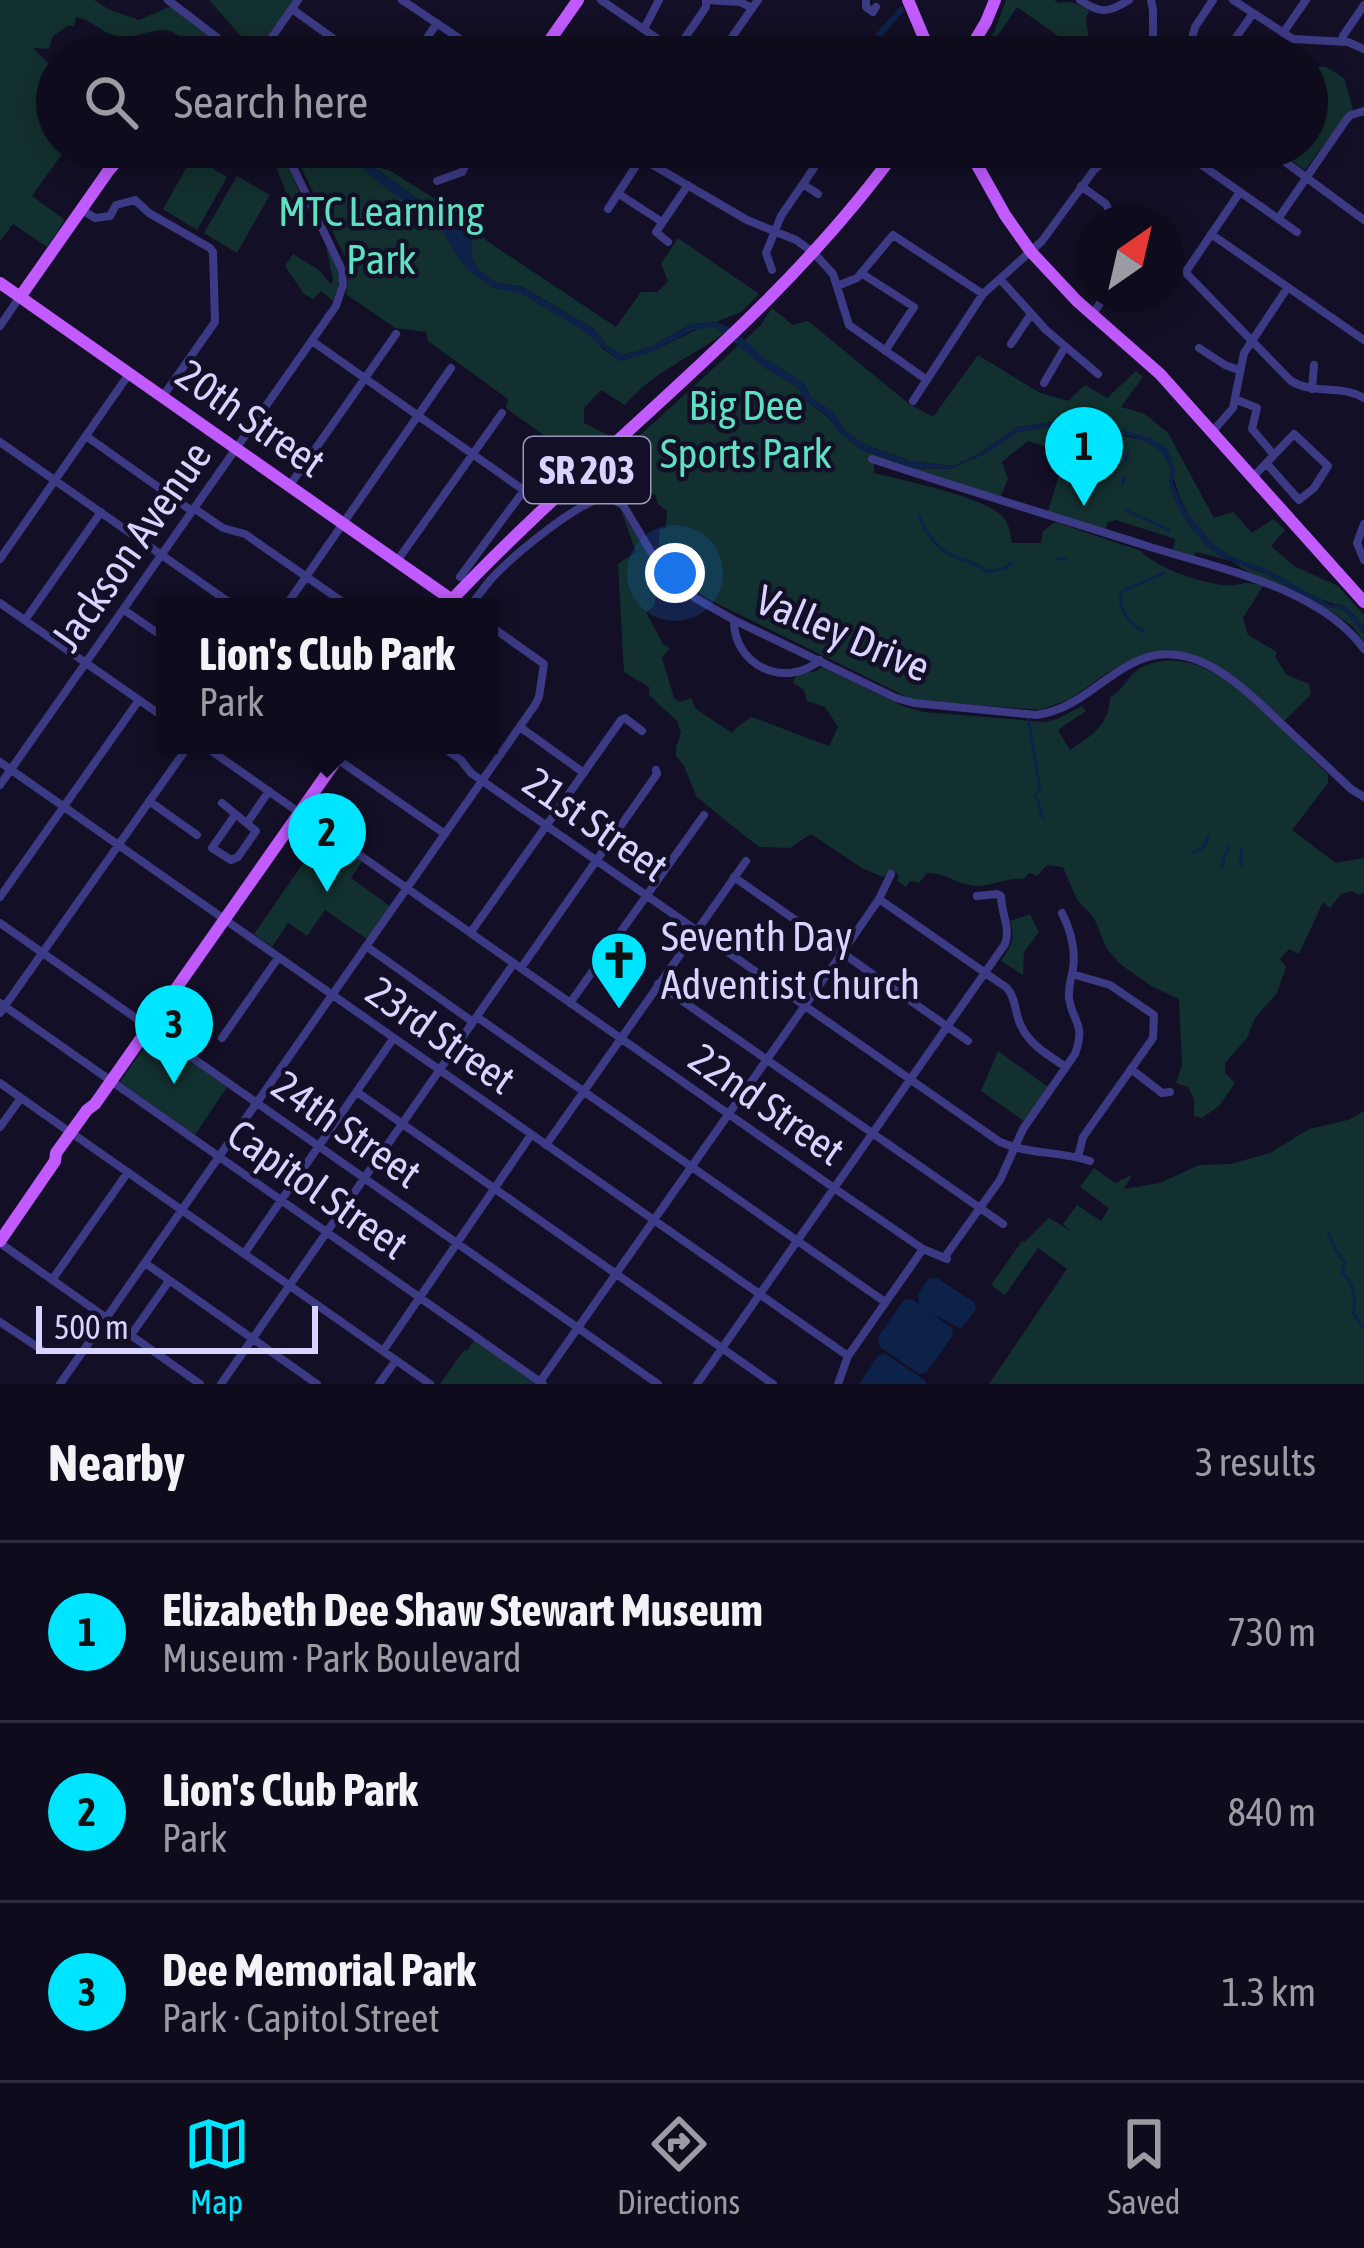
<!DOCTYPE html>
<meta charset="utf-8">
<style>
:root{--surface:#0e0b1c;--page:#1c1929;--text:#f1f3f6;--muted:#9b9ba3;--line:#2e2b3b;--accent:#00e5ff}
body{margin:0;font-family:"Asap Condensed",sans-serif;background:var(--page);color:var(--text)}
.compass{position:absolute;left:1076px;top:204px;width:108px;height:108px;border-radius:50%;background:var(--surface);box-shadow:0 6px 30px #0003;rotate:34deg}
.scale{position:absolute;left:36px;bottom:30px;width:282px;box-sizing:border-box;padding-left:12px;border:6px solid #d9d4ff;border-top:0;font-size:33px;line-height:42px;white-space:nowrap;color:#d9d4ff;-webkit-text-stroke:9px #130f26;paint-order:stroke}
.you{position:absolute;left:675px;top:573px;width:42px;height:42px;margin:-30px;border:9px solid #fff;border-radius:50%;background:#1a73e8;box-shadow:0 0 0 18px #1a73e833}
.badge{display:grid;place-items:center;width:78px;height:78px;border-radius:50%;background:var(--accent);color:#111;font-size:39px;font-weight:700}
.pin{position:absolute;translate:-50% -99px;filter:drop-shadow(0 3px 6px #0008)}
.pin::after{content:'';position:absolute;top:63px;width:42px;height:36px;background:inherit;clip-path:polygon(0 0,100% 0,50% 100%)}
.popup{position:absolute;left:156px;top:598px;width:342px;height:156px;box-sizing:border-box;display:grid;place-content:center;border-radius:0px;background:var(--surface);filter:drop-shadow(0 3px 9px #0005);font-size:39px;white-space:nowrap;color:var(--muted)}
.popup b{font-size:45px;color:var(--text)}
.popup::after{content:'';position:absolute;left:50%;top:100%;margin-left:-24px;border:24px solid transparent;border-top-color:var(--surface)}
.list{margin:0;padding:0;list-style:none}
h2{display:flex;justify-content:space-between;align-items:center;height:156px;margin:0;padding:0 48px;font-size:51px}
h2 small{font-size:39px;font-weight:400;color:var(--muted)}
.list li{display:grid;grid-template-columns:78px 1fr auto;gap:36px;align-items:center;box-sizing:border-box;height:180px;padding:0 48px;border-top:3px solid var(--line)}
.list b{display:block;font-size:45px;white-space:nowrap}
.list p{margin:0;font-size:39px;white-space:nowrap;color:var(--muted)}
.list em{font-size:39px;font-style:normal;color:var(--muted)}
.icon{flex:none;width:66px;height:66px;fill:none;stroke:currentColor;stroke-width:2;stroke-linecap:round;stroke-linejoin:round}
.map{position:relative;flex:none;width:1364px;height:1384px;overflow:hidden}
.search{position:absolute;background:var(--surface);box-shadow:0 6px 30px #0003;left:36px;right:36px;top:36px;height:132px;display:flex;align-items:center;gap:30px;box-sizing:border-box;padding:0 42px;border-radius:66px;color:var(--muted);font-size:45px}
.sheet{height:696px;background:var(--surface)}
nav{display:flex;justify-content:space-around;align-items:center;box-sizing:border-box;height:168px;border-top:3px solid var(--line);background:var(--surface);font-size:33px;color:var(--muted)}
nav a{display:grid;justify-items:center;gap:6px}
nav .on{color:var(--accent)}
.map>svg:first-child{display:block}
.green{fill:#12302f}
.water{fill:#0c2248}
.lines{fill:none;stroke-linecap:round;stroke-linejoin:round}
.stream{stroke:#0c2248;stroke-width:3}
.canal{stroke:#0c2248;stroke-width:6}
.minor{stroke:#3d3a85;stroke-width:8}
.major{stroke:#c25bff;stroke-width:12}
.labels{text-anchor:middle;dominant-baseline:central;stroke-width:9;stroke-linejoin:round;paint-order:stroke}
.shield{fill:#130f26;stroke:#9e99be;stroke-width:3}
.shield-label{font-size:39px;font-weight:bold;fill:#d9d4ff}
.park-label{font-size:42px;fill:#5fe0c0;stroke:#130f26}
.street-label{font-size:42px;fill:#d9d4ff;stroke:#130f26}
.poi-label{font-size:42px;fill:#d9d4ff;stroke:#130f26;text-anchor:start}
</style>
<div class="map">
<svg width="1364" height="1384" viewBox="0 0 1364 1384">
<rect width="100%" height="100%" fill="#130f26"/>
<path class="green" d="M0,0H94L108,9L139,20L171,6L217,41L232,57H190L191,43C190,43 174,33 173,32C153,25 134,42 113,35C99,30 91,20 76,17L74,27L69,25L53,36L49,49L33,48L57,72V147H67L32,196L65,220L47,247L13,224L0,241Z
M209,0H294L256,53Z
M1006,0H1054L1059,3C1070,0 1079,4 1089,11L1086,18L1090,46H1111L1103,57H1067L1061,38L1017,7L1001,31L983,49L995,30Z
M1307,66L1326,67L1344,78L1353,110L1345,116L1305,170L1272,147H1307Z
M211,147L282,150L306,209L290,203L275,164H252L214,153Z
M293,151L355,162L393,193L458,224L466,234L463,260L494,288L519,292L591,335L604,350L621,361L653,351L702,327H715L724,333C692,357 652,372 625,405L601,390L584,408V423L610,436L580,461L506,408L508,399L428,341L426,332L395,328L346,294L350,267Z
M193,156L227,177L197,230L163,209Z
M372,166L389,170L469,220L487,241L616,327L641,292H657L668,281L661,264L678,238L759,294L741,312L716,322L691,324L651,347L623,355L608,347L594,329L521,286L496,283L478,269L472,258L462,218L429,207Z
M237,176L270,195L237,253L204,233Z
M326,247C340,267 343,278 333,301L321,291L313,299L304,294L285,266L293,254L320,271L331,285L333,280Z
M772,308L793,325L808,321L908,403L933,417L978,355L1040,393L1068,401L1085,385L1107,398L1136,371L1143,377L1121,407L1145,414L1168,433L1214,518L1233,512L1252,533L1273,519L1285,530L1271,546L1294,566L1338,586L1364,615V626L1344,605C1321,604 1298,586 1277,575C1263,567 1248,564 1233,557C1191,539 1174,491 1168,450C1143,433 1119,430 1089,427L1086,423L1068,420L1017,427L980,453L953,466L910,461L864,444L844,430L833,412L810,397L805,384L762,357L744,341L760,326Z
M739,345L765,368L798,387L805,400L828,417L839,432L860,449L910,468L951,469L990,451L1018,432L1067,424L1148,441L1165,453L1171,471C1163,493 1195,536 1213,551C1228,563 1248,566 1265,574C1290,586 1315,607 1343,610L1364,633V642L1353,627L1332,612L1261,580L1231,561L1196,552L1194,556L1173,550L1175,539L1116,520L1108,522L1104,532L1047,514L1066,453L1028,441L1002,462L1008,479L1000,498L874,460V473C902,480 984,497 1002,516C1010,524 1010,532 1012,543H1041L1043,531L1055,522L1141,551C1155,567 1203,584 1225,585C1242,587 1243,579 1263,586L1243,618L1248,635L1277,652L1275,657L1287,675L1309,684L1311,694L1283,722L1231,674L1182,652L1160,651L1140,656L1110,671L1070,699L1040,710L913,700L714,602C685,584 653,567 660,529L666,528L667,511L657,503L656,496L628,478L631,470L613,460Z
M621,511L652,559L650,568L663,585L657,593L654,606L646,612L663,644L670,648L662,658L674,698L680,702L691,698L696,709L732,733L738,726L752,717L829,746L838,727L825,707L807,701L804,690L793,683L797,674L816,671L822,667L903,706L924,712L1044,722L1057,719L1082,706L1086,711L1058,730L1070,750C1092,735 1109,726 1110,697C1126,689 1128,673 1144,666C1213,636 1283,735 1328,774V783L1292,830L1336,863L1364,858V893L1359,895L1352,891L1341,894L1330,908L1323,902L1299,954L1289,949L1280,959L1286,967L1277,993L1255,1018L1247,1038L1225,1063V1073L1235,1083L1219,1106L1202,1118L1194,1116V1099L1188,1087L1176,1083L1182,1065L1179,999L1151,986L1120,964L1107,949L1094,918L1077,900L1063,867L1047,865L1037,876L1029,873L1024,879C1005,877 993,887 975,886C956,884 946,873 927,873L919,883L910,881L906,887L897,881L899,875L892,870L883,877L862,868L811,834L790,848L759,847L726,821L696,796L684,766L676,756V747L681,733L677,721L649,695V687L624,672L618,564L636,552Z
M324,833L363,860L351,878L390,906L367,939L325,910L307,936L288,923L272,947L254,934Z
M1030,914L1039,932L1024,952L1023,975L1001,961C1011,946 1016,939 1010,921Z
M153,1035L227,1087L195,1135L120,1082Z
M998,1051L1048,1087L1024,1121L981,1091Z
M1364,1111V1384H989L1067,1269L1038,1248L1005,1295L991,1285L1022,1241L1025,1242L1049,1218L1071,1231L1063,1224L1077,1205L1101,1221L1109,1208L1080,1187L1094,1168L1115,1183L1132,1175L1124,1189L1160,1183L1199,1165L1230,1164L1270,1153L1309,1129L1348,1120Z
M475,1339L535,1381L533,1384H440L464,1350L467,1351Z"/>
<path class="water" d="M340,147H352L372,166L429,207L462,218L472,231V258L478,269L496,283L520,286L594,329L608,347L623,355L651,347L691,324L716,322L731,328L763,357L805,384L810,397L833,412L845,430L864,444L910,461L953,466L980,453L1017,427L1068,420L1087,423L1090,427L1126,431L1150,438L1168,449L1175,471L1173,483L1185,510L1214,545L1232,557L1264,568L1331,605H1344L1364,626V633L1343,610C1315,607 1290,586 1265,574C1248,566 1228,563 1213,551C1195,536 1162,493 1171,470C1157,432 1122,436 1087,431L1083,427L1067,424L1018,432L990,451L951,469L910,468L860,449L839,432L828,416L805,400L798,387L765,368L715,327L693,330L653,351L621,361C602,349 589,333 569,322C553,313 537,301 521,294C512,290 502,291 493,287C466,275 446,243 438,217C400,203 368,175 340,147Z
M937,1278L975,1303L976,1309L961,1329L930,1312L952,1328L953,1335L927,1372L919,1374L880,1347L878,1337L904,1300L911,1299L919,1304L918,1294L928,1279Z
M885,1354L926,1381L927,1384H859L878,1356Z"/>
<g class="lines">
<path class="stream" d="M1126,460L1129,452
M1123,484L1124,477
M1126,510L1169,530
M919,516C924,531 937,548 951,555C965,562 975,561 987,572L1005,568L1012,563
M1058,559H1065
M1123,591L1164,573
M1121,594C1118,613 1130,622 1144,632
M1028,718L1040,789L1035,795
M1037,799L1043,818
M1204,846L1209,836
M1193,853L1202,848
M1241,854L1242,849
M1224,856L1229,847
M1240,858L1242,865
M1222,868L1224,859
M1328,1233L1335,1249L1345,1263L1342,1273C1353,1281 1357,1300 1353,1313L1364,1328"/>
<path class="canal" d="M860,57L901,10"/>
<path class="minor" d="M168,0L219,39L236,57
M402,0L487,57
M601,0L684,57
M706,0L740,2L752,8
M866,0V7L873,12L876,7
M1080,0C1100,14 1109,13 1129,0
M1151,0L1153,10V57
M1233,0L1293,39L1348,42L1364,49
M292,9L341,44
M644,29L659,0
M1283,33L1306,0
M1235,39L1253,13
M1341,42L1343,36L1364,5
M266,46L276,57
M676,51L706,7V0
M258,57L298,0
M414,57L437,23
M718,57L758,0
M1187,57L1195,27L1213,0
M622,147L747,220L796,240L814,253L833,274L849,325L927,380
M1176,147L1297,232
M1265,147L1364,220
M645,160L655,147
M437,181L462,172L470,157L465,147
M803,184L818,194
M1081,186L1106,204L1114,222
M1240,192L1187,270V274L1291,381C1314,395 1340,384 1364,398
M622,196L662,222
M608,209L641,158
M82,210L95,218L110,216L116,205L135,200L149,213L210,248L213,252L215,322L163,396
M1278,219L1346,120L1351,115L1364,111
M1211,234L1364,340
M668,242L656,232L688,185
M1082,256L1094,264
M772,270L766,253L781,216L818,162
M861,273L914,307L885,351
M1000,279L1046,330L1098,374
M837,286L857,278L893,235L983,294
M1093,314L1106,294
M0,326L19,298
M312,341L525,491
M1011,344L1031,314
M1199,348L1225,365L1239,370
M1044,383L1065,347
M1312,389L1314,365
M1235,399L1257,408L1252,429L1274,455
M913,401L983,294L1042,241L1094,170L1104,161L1128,147
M1213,431L1233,408L1244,353L1288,287
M86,436L192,511
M0,442L236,607
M872,459C962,489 1053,516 1144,545C1215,568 1318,586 1364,649
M1253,477L1294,434L1328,466L1314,488L1299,500L1267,464
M290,485L396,334
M195,509L223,528L245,534L350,607
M1364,524L1357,543L1364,560
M0,559L129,374
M397,561L502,413
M460,577L556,447
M0,603L165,718
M285,607L451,368
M469,607C477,598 484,587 493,577C513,556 582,497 609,497L623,505L656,560L695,598L734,620L896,698L914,703L1037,715C1079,708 1097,681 1133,663C1192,632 1244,689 1284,726C1306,747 1329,768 1351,789L1364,797
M124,610L165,638
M25,620L101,512
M734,620C733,665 785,690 820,660
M520,727L584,773
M203,745L834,1188L923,1249L947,1259
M317,745L445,834
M439,745L461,760L471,773L1000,1142C1031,1155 1060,1151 1090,1161
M0,762L848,1356
M0,785L336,306L343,285L342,270L292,165L289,147
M149,801L197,835
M222,803L256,831L238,857L231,860L212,848L235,815
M247,823L269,791
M734,877L968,1041
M0,897L139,700
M879,899L1007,988C1017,1000 1014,1012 1021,1026C1030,1045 1049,1056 1066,1067
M0,923L658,1384
M471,932L621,720L625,718L642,731
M366,946L473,1022
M521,968L657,774L656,770
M1072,974L1110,985L1154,1015L1153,1038L1083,1137L1078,1157
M658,984L1003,1224
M0,1003L543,1384
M570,1003L704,815
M0,1013L189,745
M477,1017L885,1302
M222,1038L278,958
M1131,1069L1162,1093L1170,1092
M0,1083L71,1133
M357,1092L773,1384
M0,1127L21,1098
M76,1136L430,1384
M546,1145L746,861
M0,1243L200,1384
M244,1254L393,1039
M944,1258L1000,1180L1023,1129L1075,1054C1086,1023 1073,1024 1069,998C1068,988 1071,979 1073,969C1076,949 1071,931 1062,913
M145,1263L317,1384
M52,1280L128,1172
M0,1322L42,1350
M131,1335L169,1281
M383,1351L531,1135
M539,1383L842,953L879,899L891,874
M60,1384L535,705L539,697L544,664L489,625
M221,1384L514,963
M379,1384L396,1360
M697,1384L1005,944C1011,928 1001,913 1001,896L997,894L977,896
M838,1384L848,1356L923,1249"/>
<path class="major" d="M908,0L932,57
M538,57L578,0
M965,57L986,22L995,0
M322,147C365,155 406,162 448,147
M967,147L1005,215L1031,252L1077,301L1160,374L1364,602
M0,283L452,600
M20,297L109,170L129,147
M445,607C592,449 772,324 899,147
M0,1241L55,1161L56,1153L87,1110L95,1104L347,745"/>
</g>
<defs>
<g id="church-pin" transform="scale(3)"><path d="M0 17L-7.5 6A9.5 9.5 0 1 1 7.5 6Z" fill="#00e5ff" stroke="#130f26"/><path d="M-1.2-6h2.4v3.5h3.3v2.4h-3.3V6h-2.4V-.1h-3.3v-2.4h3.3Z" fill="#111"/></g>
</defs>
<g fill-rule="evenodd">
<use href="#church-pin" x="619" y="960"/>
</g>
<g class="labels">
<rect class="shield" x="524" y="437" width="126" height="66" rx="9"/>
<g class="shield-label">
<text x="587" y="470">SR 203</text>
</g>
<g class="park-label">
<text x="381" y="211">MTC Learning<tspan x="381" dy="48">Park</tspan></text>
<text x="746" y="405">Big Dee<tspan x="746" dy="48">Sports Park</tspan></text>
</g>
<g class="street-label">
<text transform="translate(251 418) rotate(35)">20th Street</text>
<text transform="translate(131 546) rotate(-55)">Jackson Avenue</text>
<text transform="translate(843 633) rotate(23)">Valley Drive</text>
<text transform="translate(596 824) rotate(35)">21st Street</text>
<text transform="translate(441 1035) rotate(35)">23rd Street</text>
<text transform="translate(767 1104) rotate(35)">22nd Street</text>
<text transform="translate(347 1129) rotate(35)">24th Street</text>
<text transform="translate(318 1189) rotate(35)">Capitol Street</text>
</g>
<g class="poi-label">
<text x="661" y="936">Seventh Day<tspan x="661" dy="48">Adventist Church</tspan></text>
</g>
</g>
</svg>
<svg class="compass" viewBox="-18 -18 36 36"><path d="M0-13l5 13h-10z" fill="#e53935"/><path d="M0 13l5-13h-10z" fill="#9b9ba3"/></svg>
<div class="scale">500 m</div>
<div class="you"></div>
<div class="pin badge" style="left:1084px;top:506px">1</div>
<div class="pin badge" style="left:327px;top:892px">2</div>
<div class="popup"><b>Lion's Club Park</b>Park</div>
<div class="pin badge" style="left:174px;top:1084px">3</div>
<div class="search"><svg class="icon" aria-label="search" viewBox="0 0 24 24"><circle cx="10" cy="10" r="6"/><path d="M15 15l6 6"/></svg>Search here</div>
</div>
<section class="sheet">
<h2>Nearby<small>3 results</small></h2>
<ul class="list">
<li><span class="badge">1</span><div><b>Elizabeth Dee Shaw Stewart Museum</b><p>Museum · Park Boulevard</p></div><em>730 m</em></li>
<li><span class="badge">2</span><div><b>Lion's Club Park</b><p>Park</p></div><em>840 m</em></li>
<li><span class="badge">3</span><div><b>Dee Memorial Park</b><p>Park · Capitol Street</p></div><em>1.3 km</em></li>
</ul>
</section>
<nav>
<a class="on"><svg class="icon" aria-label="map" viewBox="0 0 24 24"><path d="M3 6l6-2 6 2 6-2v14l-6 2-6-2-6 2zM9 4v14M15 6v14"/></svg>Map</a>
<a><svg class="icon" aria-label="directions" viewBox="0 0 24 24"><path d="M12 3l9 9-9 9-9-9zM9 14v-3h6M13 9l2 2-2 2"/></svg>Directions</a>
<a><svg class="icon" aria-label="saved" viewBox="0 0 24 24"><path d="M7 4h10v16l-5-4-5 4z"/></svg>Saved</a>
</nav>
